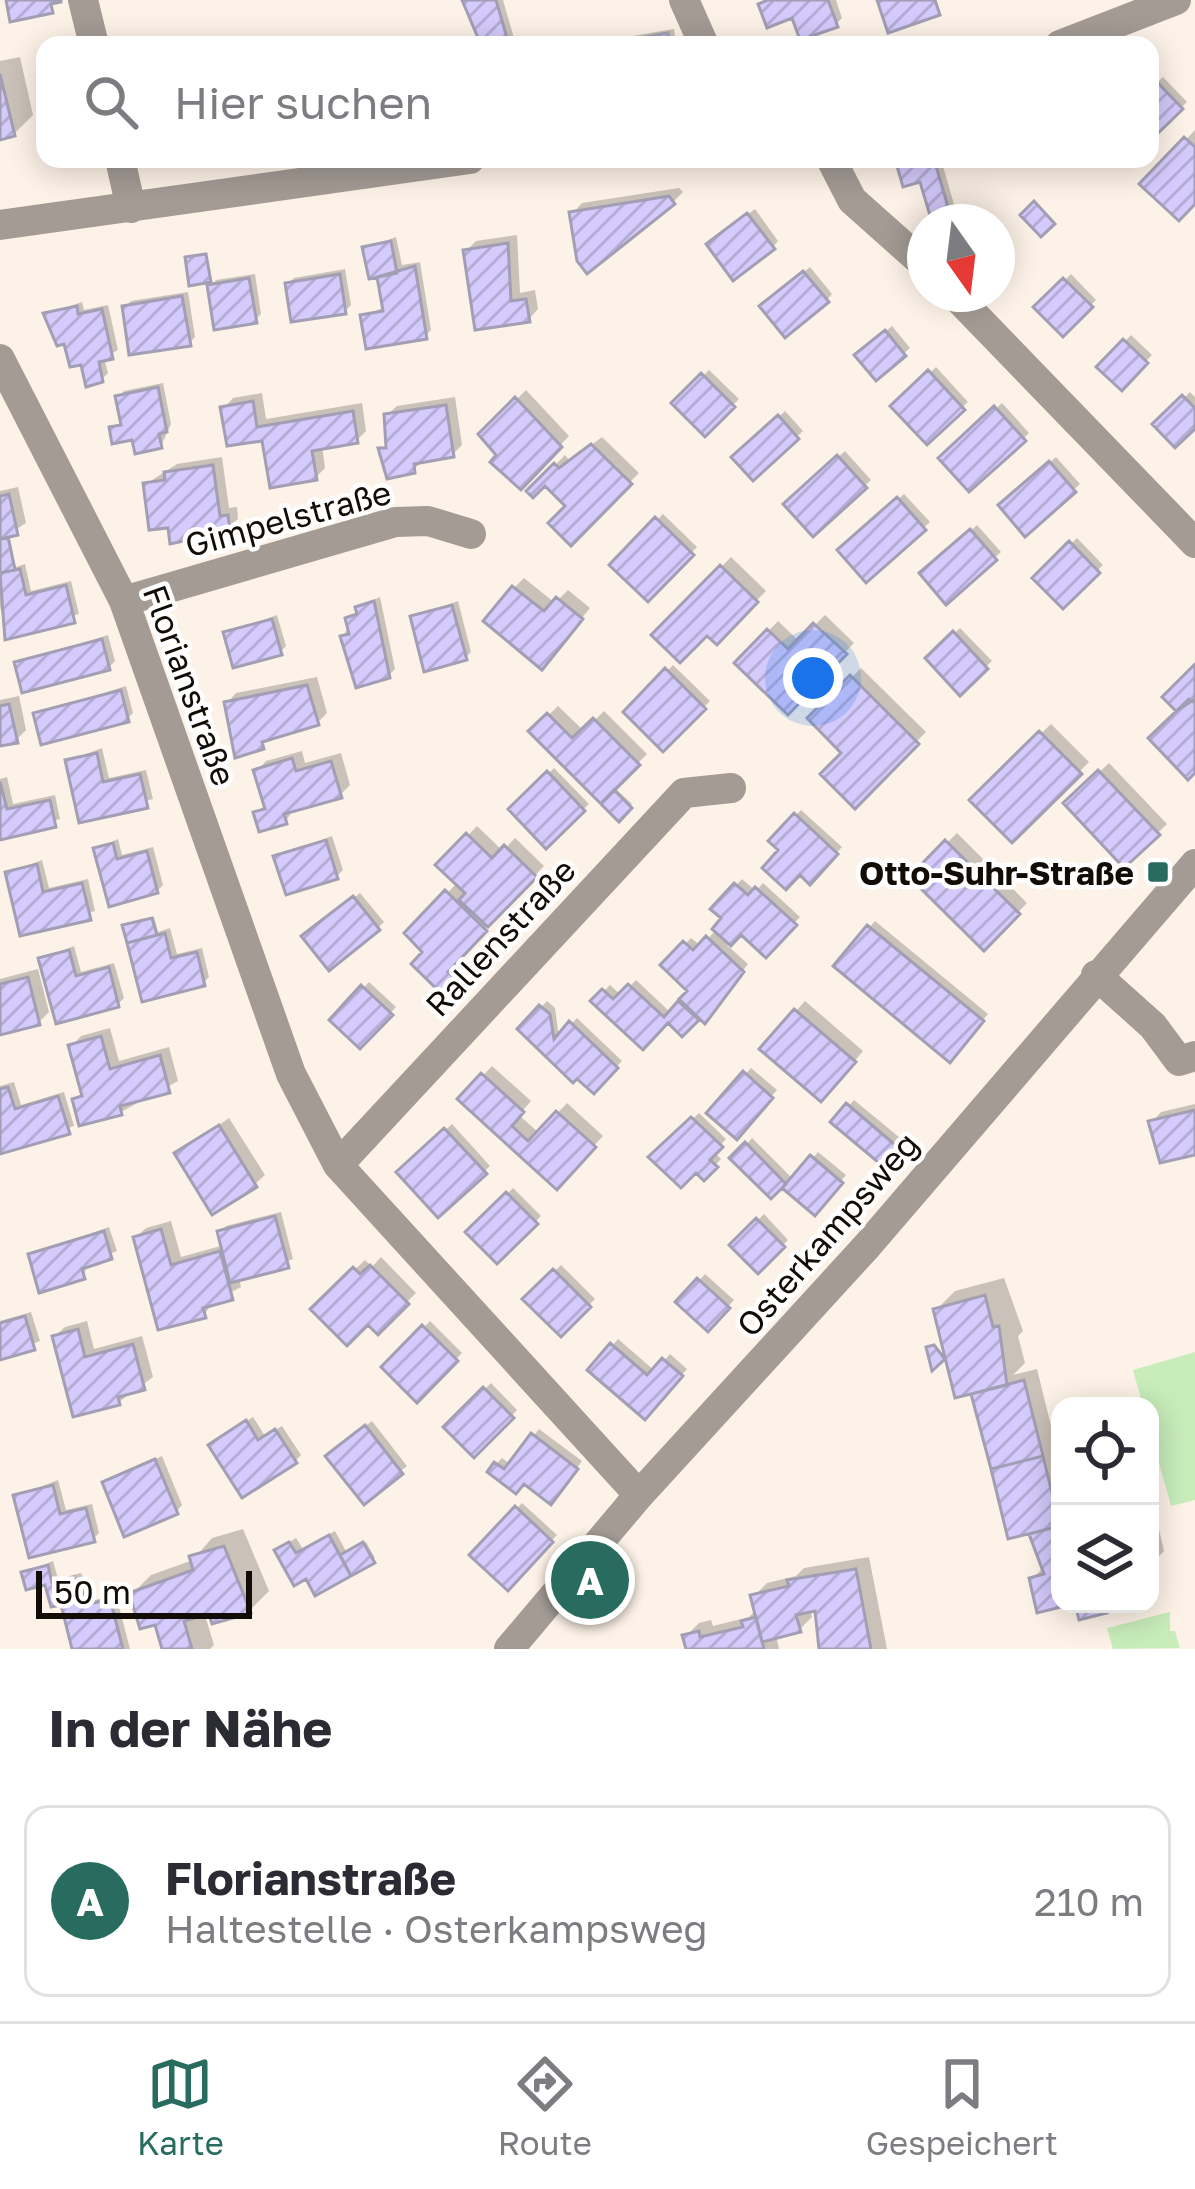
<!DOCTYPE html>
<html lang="de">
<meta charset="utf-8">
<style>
:root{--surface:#fff;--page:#f2f2f3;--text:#2b2b33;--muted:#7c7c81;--line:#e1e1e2;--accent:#276c5f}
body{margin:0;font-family:"Golos Text",sans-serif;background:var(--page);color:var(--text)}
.controls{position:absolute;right:36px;bottom:36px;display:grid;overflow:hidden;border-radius:24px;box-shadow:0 6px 30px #0003}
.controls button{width:108px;height:108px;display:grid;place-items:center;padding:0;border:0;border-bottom:3px solid var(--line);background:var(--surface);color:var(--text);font:60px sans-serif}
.compass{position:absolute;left:907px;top:204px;width:108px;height:108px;border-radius:50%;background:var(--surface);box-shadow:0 6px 30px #0003;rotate:166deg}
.scale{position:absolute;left:36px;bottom:30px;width:216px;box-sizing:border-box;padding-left:12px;border:6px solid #110c06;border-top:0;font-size:33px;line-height:42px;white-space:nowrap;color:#110c06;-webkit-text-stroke:9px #fff;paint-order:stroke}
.you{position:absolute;left:813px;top:678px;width:42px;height:42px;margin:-30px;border:9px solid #fff;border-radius:50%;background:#1a73e8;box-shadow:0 0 0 18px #1a73e833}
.badge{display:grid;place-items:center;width:78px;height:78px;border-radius:50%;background:var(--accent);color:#fff;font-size:39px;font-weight:700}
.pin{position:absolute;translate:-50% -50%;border:6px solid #fff;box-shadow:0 3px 12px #0006}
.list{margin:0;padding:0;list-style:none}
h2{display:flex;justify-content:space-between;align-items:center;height:156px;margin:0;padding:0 48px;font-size:51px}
h2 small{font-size:39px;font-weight:400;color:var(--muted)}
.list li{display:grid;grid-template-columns:78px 1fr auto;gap:36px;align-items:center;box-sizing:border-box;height:192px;margin:0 24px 24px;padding:0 24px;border:3px solid var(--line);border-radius:24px}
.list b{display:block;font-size:45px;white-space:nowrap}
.list p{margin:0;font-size:39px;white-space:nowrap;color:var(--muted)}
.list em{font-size:39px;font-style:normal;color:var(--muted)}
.icon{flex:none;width:66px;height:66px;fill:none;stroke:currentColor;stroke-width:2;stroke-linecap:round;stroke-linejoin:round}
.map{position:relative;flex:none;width:1195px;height:1649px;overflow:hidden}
.search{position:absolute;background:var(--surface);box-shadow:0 6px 30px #0003;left:36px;right:36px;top:36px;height:132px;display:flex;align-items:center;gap:30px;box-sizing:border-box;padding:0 42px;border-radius:24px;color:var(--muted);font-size:45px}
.sheet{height:372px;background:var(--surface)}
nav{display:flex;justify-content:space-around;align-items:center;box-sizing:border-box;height:168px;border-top:3px solid var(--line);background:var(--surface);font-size:33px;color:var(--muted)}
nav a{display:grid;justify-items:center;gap:6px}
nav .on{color:var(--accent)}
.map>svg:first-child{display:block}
.green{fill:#c8ecba}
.shadow{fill:#0003}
.building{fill:url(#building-hatch);stroke:#a29eb4;stroke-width:3}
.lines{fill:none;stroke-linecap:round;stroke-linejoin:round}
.minor{stroke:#a49b95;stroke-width:30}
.poi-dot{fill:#276c5f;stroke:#fff;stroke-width:4.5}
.labels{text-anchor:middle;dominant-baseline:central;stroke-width:9;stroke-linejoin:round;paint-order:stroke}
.street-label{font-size:33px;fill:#110c06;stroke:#fff}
.poi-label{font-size:33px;font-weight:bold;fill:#110c06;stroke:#fff;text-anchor:end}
</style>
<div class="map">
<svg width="1195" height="1649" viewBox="0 0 1195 1649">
<defs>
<pattern id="building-hatch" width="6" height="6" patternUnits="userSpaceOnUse" patternTransform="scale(3)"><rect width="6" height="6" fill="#d4cafc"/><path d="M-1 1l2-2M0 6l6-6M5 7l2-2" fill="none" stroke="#b5acd6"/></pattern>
</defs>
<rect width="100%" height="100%" fill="#fdf2e7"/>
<path class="green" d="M1195,1352V1500L1171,1506L1150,1431V1406H1143L1133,1370Z
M1170,1612V1631H1175L1180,1648L1113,1649L1107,1628Z"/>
<path class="shadow" d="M466,0H503L516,45H484Z
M766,0H836L842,18L836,24L762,4Z
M674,29L676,45H627L632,36Z
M606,38L607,45H565Z
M20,57L33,115L14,134L0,137V61Z
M1163,77L1187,102L1150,137V89Z
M1195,130V201L1144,184Z
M898,159H941L955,208L949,214L922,178Z
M679,188L683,192L673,202L588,270L573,213L582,203Z
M755,209L778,241L773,247L715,238Z
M517,235L520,293L535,290L538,309L529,319L477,327L466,251L476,241Z
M396,237L402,265L420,262L431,330L425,336L363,316L385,307L380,274L366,248Z
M810,267L832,294L827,300L769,301Z
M345,269L351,305L345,311L288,284L294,278Z
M255,274L261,314L255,320L210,287L216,280Z
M1071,274L1096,300L1063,333L1038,307Z
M188,292L195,337L189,343L125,307L131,301Z
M82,302L84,310L108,305L118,350L104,358L108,373L102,379L46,314Z
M892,326L910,348L876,377L864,349Z
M1131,335L1152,355L1121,387L1100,367Z
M936,367L968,402L927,441L894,406Z
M709,370L739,399L705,433L676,403Z
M163,383L171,424L161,446L112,428L123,421L118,397L124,391Z
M526,390L569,436L521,486L482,434Z
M1190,392L1195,397V425L1157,424Z
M262,393L266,419L362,403L366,431L357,440L322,446L325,468L316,477L224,408L233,398Z
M455,397L462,445L452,455L424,460L413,470L382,449L389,442L387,415L397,406Z
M1002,403L1029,433L969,488L942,458Z
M785,411L803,431L753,477L736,457Z
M602,437L639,473L571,541L569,506L545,482L530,491L565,455L570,461Z
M845,451L871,480L813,533L787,504Z
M222,457L229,508L237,507L238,519L228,528L171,525L146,484L177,464Z
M1056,457L1080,484L1026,533L1002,505Z
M18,487L26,523L9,534L16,567L25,564L31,591L71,581L79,614L7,636L0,606V491Z
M904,494L930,522L866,578L841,550Z
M663,514L697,547L648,598L613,565Z
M977,525L1001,552L947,601L923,574Z
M1077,538L1103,565L1063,605L1036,578Z
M731,557L766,591L717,640L707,631L655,635Z
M524,578L555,603L568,590L590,608L551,656L514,588Z
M380,597L395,669L389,675L343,637L358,607Z
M458,601L471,652L465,658L413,617Z
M277,615L286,646L280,652L227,633Z
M825,615L854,643L788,711L738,663L778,621L799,641Z
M960,628L992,661L960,691L929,658Z
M108,635L115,661L109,667L17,663Z
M673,665L710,701L663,748L627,712Z
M861,668L926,732L855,804L846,753L811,718Z
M317,677L327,713L318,722L237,754L227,703L236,693Z
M126,686L133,713L127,719L36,714Z
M19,696L26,730L16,740L0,743V700Z
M558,706L584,731L604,711L647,754L614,787L632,804L619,817L532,731Z
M1051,724L1089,762L1012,839L973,800Z
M102,748L109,778L146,770L153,799L81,819L68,761Z
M302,751L305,763L341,753L350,785L340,795L294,808L286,821L257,813L266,804L257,771L266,761Z
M1109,763L1167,824L1125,864L1067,803Z
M554,768L589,804L546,845L512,809Z
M7,777L13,804L55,795L60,819L0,837V779Z
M801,810L842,847L810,881L772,840Z
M477,826L503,851L515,838L544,866L455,960L463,968L442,989L427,951L408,933L458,882L440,865Z
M957,833L1027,903L984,947L913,877Z
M332,836L343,870L337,876L276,857Z
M118,839L122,855L153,847L163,885L157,891L97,849Z
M42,860L49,888L88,879L95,911L23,932L9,873Z
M742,879L756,891L763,883L800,917L766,953L741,931L727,945L748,964L710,1014L700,1015L682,1033L668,1019L594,1001L610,985L621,995L636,980L671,1013L692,990L665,965L691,938L701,946L717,929L725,918L715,908Z
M360,893L384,922L378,928L311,931Z
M154,917L158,932L170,928L177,954L202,948L209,977L203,983L144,998L126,926Z
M875,921L988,1014L955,1053L837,966Z
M74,946L81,972L114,963L124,998L118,1004L41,959Z
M38,969L49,1012L39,1022L0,1032V979Z
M369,982L396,1007L360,1045L333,1020Z
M547,1001L555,1008L559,1037L577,1018L622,1061L594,1090L521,1029Z
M805,1001L863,1051L831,1089L796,1011Z
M110,1028L119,1061L169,1047L178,1081L121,1112L75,1100L84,1091L72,1046L81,1036Z
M492,1066L531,1101L519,1115L539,1133L567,1103L603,1136L557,1186L461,1099Z
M751,1068L777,1090L736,1136L710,1113Z
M14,1082L21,1105L64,1092L74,1126L0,1151V1086Z
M854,1100L905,1142L885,1164L834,1122Z
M1195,1104V1152L1152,1122L1161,1112Z
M699,1113L726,1139L714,1152L721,1159L704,1177L696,1169L652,1157Z
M229,1118L265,1175L255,1184L177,1154Z
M452,1124L490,1166L438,1214L400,1172Z
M752,1138L794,1180L818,1152L846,1175L815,1212L782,1184L734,1158Z
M513,1188L541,1216L497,1260L469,1232Z
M281,1212L293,1259L239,1278L241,1287L213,1302L204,1315L136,1237L146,1228L171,1221L181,1257L224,1245L220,1232L226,1226Z
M764,1214L788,1240L758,1270L733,1245Z
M109,1227L117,1251L87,1264L84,1276L31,1255Z
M381,1257L416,1293L378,1331L368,1321L314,1309L365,1260L372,1267Z
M561,1265L595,1299L561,1333L527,1299Z
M705,1274L734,1300L708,1328L680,1302Z
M1004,1278L1023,1331L1018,1336L1025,1363L1013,1375L1037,1369L1060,1462L1061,1604L1040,1609L1032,1579L1044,1567L936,1310L955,1291Z
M31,1312L40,1341L0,1357V1321Z
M87,1321L94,1349L142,1336L153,1377L119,1402L55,1336L65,1327Z
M430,1321L462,1353L417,1399L385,1367Z
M618,1339L655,1371L670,1354L687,1369L645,1416L591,1370Z
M491,1383L517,1410L474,1454L447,1427Z
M253,1417L265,1436L282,1426L301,1455L295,1461L218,1439Z
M372,1421L407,1466L364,1501L335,1450Z
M539,1429L582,1461L557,1495L524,1481L516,1490L496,1464L502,1458L511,1465Z
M162,1456L182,1505L177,1511L105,1483Z
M58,1480L66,1510L92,1504L99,1533L93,1539L17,1496Z
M522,1503L557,1535L508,1587L473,1555Z
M1154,1508L1164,1551L1150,1565V1509Z
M243,1529L269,1591L250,1610L214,1620L211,1610L204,1612L214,1645L210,1649H165L157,1622L132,1594L151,1575L193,1560L212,1538Z
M335,1531L347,1553L366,1542L375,1558L316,1592L307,1575L277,1550L296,1538L303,1549Z
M869,1557L887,1649H824L817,1607L810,1609L812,1617L799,1630L776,1635L779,1649H689L686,1636L699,1623L711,1620L713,1626L749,1617L757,1609L754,1596L767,1583L796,1576L804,1568Z
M53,1561L58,1579L81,1573L95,1600L116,1595L130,1649H75L63,1601L47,1582L24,1573Z"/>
<path class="building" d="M6,0H61V2L51,4L53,13L10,22Z
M462,0H496L509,45H481Z
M768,0H828L838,27L800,40L792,18L767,28L758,4Z
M877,0H935L940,15L888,33Z
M668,33L670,45H624L623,41Z
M0,74L15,136L0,140Z
M1155,80L1183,109L1150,141V85Z
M1184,137L1195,147V204L1179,221L1139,184Z
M895,159H934L951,217L932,222L920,182L903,187Z
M669,196L675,204L587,274L577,261L569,212Z
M1034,201L1055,224L1041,237L1020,215Z
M747,213L775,249L733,281L706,244Z
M391,241L397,273L369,279L362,247Z
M508,243L511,301L526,299L530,322L475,330L463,250Z
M206,254L211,282L189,286L185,257Z
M415,266L427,339L366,349L360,315L383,311L377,277Z
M803,271L829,302L785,338L759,306Z
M340,274L346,314L291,322L285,283Z
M249,278L257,323L214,330L207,285Z
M1063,278L1093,307L1063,337L1033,307Z
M182,296L191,346L129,355L122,306Z
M77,306L78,314L102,309L113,359L99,362L103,382L86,387L81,365L70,367L64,344L57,346L43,313Z
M885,330L906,356L876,381L854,355Z
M1123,339L1148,363L1122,391L1096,367Z
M928,370L965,410L927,445L890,406Z
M701,373L735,407L705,437L671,403Z
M158,387L167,432L159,434L162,448L135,454L132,440L112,444L109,427L121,425L115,396Z
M1182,395L1195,408V429L1175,448L1152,424Z
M515,397L562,447L521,490L490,462L496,455L478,434Z
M253,401L257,427L353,411L358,443L312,451L317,480L270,488L262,441L227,446L220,407Z
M446,405L454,457L414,464L415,473L387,479L378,448H386L384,414Z
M994,406L1026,441L969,492L938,458Z
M778,415L799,439L753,481L731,457Z
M591,444L632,484L571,546L548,523L565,506L545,486L533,498L526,491L554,463L559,468Z
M837,455L867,488L813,537L783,504Z
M1049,461L1076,492L1025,537L998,505Z
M213,465L220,516L228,515L230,531L170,544L168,528L149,530L143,483L165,480L164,472Z
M9,494L18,535L0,539V496Z
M897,497L926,530L866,583L837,550Z
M655,517L694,555L648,602L609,565Z
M970,529L997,560L946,605L919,573Z
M8,537L15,570L0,573V539Z
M1069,541L1100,573L1063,609L1032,578Z
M720,565L758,602L717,645L707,636L680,663L651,635Z
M20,569L26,595L66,585L75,623L5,640L0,573Z
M512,586L544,611L556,597L583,619L542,670L483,621Z
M374,601L390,678L356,688L340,636L349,634L345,618L357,614L355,607Z
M452,605L467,660L424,672L410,616Z
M272,619L282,655L233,668L223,632Z
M813,623L847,654L788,715L734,663L767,629L788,649Z
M953,631L988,669L960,696L925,658Z
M102,639L110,670L22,693L14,662Z
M1195,664V699L1176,711L1162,697Z
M665,668L706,709L663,752L623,712Z
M850,675L919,744L855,809L820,774L841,753L807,718Z
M307,685L319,725L262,742L264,749L235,758L224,702Z
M121,690L129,722L41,745L33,713Z
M1189,699L1195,703V773L1188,780L1148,738Z
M9,704L18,743L0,746V706Z
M547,713L572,738L593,718L640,765L601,804L528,731Z
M1039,731L1082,774L1012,843L969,800Z
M97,753L103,782L140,774L148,808L79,823L65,760Z
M292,758L296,771L331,761L342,798L284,814L287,824L259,832L253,812L265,809L253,770Z
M1098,770L1160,835L1124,868L1063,803Z
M547,771L585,811L546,849L508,809Z
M0,782L7,809L50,800L56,827L0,840Z
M614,790L632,808L619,822L601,804Z
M794,813L838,854L810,885L800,875L786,890L762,868L778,850L768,841Z
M466,833L492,858L504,845L537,877L488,927L459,900L465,893L435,865Z
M326,840L338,879L286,895L273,856Z
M945,840L1020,914L984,951L909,877Z
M113,843L117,859L147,851L158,893L109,907L93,848Z
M37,864L43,892L82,883L91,920L20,936L5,872Z
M734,883L748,895L755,887L797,925L766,958L741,935L731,946L712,929L721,918L710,909Z
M445,890L487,931L448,972L456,979L442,994L411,964L422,952L404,933Z
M353,896L380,930L329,971L301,936Z
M152,918L157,935L127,943L122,925Z
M867,925L984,1021L950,1063L833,966Z
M165,933L171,958L197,952L205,986L142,1002L127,943Z
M706,936L744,972L705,1024L679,999L687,991L660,965L683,941L693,950Z
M69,950L76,976L109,967L119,1007L56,1024L38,958Z
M28,977L40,1025L0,1035V984Z
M628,984L664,1017L678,1001L699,1020L682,1037L668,1023L643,1050L590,1001L602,989L613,999Z
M361,985L393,1015L360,1049L329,1020Z
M539,1005L550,1014L554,1039L569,1021L618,1068L594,1094L577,1079L573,1083L517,1029Z
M794,1009L856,1062L821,1102L759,1049Z
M101,1036L110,1069L160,1055L170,1093L120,1106L122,1115L79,1126L72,1099L82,1096L68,1045Z
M743,1071L773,1098L737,1140L706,1113Z
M481,1073L524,1112L512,1126L528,1141L556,1111L596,1147L557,1190L457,1099Z
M8,1087L15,1109L58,1096L70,1134L0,1154V1089Z
M846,1103L901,1150L885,1168L830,1122Z
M1195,1110V1155L1160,1163L1148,1121Z
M691,1117L723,1147L710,1160L718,1167L704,1181L696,1173L681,1188L648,1157Z
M219,1125L257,1187L212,1215L174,1153Z
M444,1128L487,1174L438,1218L396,1172Z
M745,1142L786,1184L771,1199L729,1158Z
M810,1155L843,1183L815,1216L782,1188Z
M506,1192L538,1224L497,1264L465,1232Z
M275,1216L289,1268L230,1283L217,1231Z
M756,1218L785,1247L758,1274L729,1245Z
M161,1229L171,1265L220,1251L233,1300L203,1308L206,1318L158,1330L133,1237Z
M104,1231L112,1259L82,1269L85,1279L39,1293L28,1254Z
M370,1265L409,1304L378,1335L368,1325L347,1346L310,1309L353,1267L360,1274Z
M553,1269L591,1307L561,1337L522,1299Z
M697,1278L730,1308L708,1332L675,1302Z
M985,1295L993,1327L999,1326L1007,1385L955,1398L933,1309Z
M25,1316L35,1350L0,1360V1323Z
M422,1325L458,1361L417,1403L381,1367Z
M78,1329L85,1357L133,1344L145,1390L118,1397L120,1405L73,1417L52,1336Z
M610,1343L647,1375L662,1358L683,1376L645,1420L587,1370Z
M934,1345L945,1359L932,1371L926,1347Z
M1024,1380L1043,1456L991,1469L971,1394Z
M483,1387L514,1418L474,1458L443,1427Z
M246,1420L258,1440L275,1429L297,1463L242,1498L208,1445Z
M365,1425L403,1474L364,1505L325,1456Z
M531,1433L578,1469L551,1505L524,1484L516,1494L487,1472L494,1462L504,1469Z
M1043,1456L1060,1526L1008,1539L991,1469Z
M155,1459L178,1514L124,1537L102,1482Z
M53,1485L60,1514L86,1508L95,1542L29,1558L13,1495Z
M515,1506L553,1542L508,1591L469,1555Z
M1060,1526V1604H1073L1037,1613L1029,1578L1044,1574L1029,1534Z
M329,1535L351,1576L315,1596L306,1579L294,1586L274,1550L289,1542L296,1553Z
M363,1542L375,1563L351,1576L340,1555Z
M224,1546L251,1613L212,1624L209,1614L184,1621L192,1649H162L155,1625L140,1629L129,1593L193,1570L189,1556Z
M48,1565L52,1583L74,1577L89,1604L110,1599L123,1649H72L61,1605L51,1607L45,1585L26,1590L21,1572Z
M856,1569L871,1649H819L815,1611L796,1615L801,1632L762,1642L750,1595L789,1586L787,1580Z
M1075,1604H1105L1107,1613L1079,1620Z
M756,1617L764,1649H686L682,1635L699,1631L700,1637L743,1627L741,1621Z"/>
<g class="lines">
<path class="minor" d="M83,0L94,45
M684,0L704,45
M1060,45L1176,0
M120,159L131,208
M831,159L852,200L925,265
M0,225L470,159
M954,294L1195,543
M0,359L124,601L291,1074L338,1165L639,1495
M124,601L395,522L428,521L471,534
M1096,975L1153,1026L1179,1061L1195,1056
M338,1165L684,793L731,788
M509,1649L639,1495L867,1246L1195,864"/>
</g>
<rect class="poi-dot" x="1146" y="860" width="24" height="24" rx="6"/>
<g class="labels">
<g class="street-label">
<text transform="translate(288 518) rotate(-15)">Gimpelstraße</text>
<text transform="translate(190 685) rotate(70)">Florianstraße</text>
<text transform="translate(500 937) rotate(-47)">Rallenstraße</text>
<text transform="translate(827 1234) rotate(-49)">Osterkampsweg</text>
</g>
<g class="poi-label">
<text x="1134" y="872">Otto-Suhr-Straße</text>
</g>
</g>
</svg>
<div class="controls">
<button><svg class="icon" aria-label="locate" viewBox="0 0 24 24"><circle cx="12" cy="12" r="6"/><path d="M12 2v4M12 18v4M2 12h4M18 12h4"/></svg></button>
<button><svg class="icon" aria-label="layers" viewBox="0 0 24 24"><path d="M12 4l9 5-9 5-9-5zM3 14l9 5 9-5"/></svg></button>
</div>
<svg class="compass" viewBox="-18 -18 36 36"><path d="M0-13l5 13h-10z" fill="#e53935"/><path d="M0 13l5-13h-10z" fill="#7c7c81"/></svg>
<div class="scale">50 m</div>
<div class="you"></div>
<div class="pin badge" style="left:590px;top:1580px">A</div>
<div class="search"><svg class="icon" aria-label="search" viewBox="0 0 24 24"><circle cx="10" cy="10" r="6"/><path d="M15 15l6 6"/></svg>Hier suchen</div>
</div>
<section class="sheet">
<h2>In der Nähe<small></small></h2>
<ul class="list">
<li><span class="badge">A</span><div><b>Florianstraße</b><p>Haltestelle · Osterkampsweg</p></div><em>210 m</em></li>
</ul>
</section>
<nav>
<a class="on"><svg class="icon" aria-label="map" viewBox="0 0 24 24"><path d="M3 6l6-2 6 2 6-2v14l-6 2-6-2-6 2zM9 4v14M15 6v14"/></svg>Karte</a>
<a><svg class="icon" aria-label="directions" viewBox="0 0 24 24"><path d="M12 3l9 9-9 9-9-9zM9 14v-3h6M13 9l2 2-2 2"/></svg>Route</a>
<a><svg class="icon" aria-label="saved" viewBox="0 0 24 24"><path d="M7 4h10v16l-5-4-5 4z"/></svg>Gespeichert</a>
</nav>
